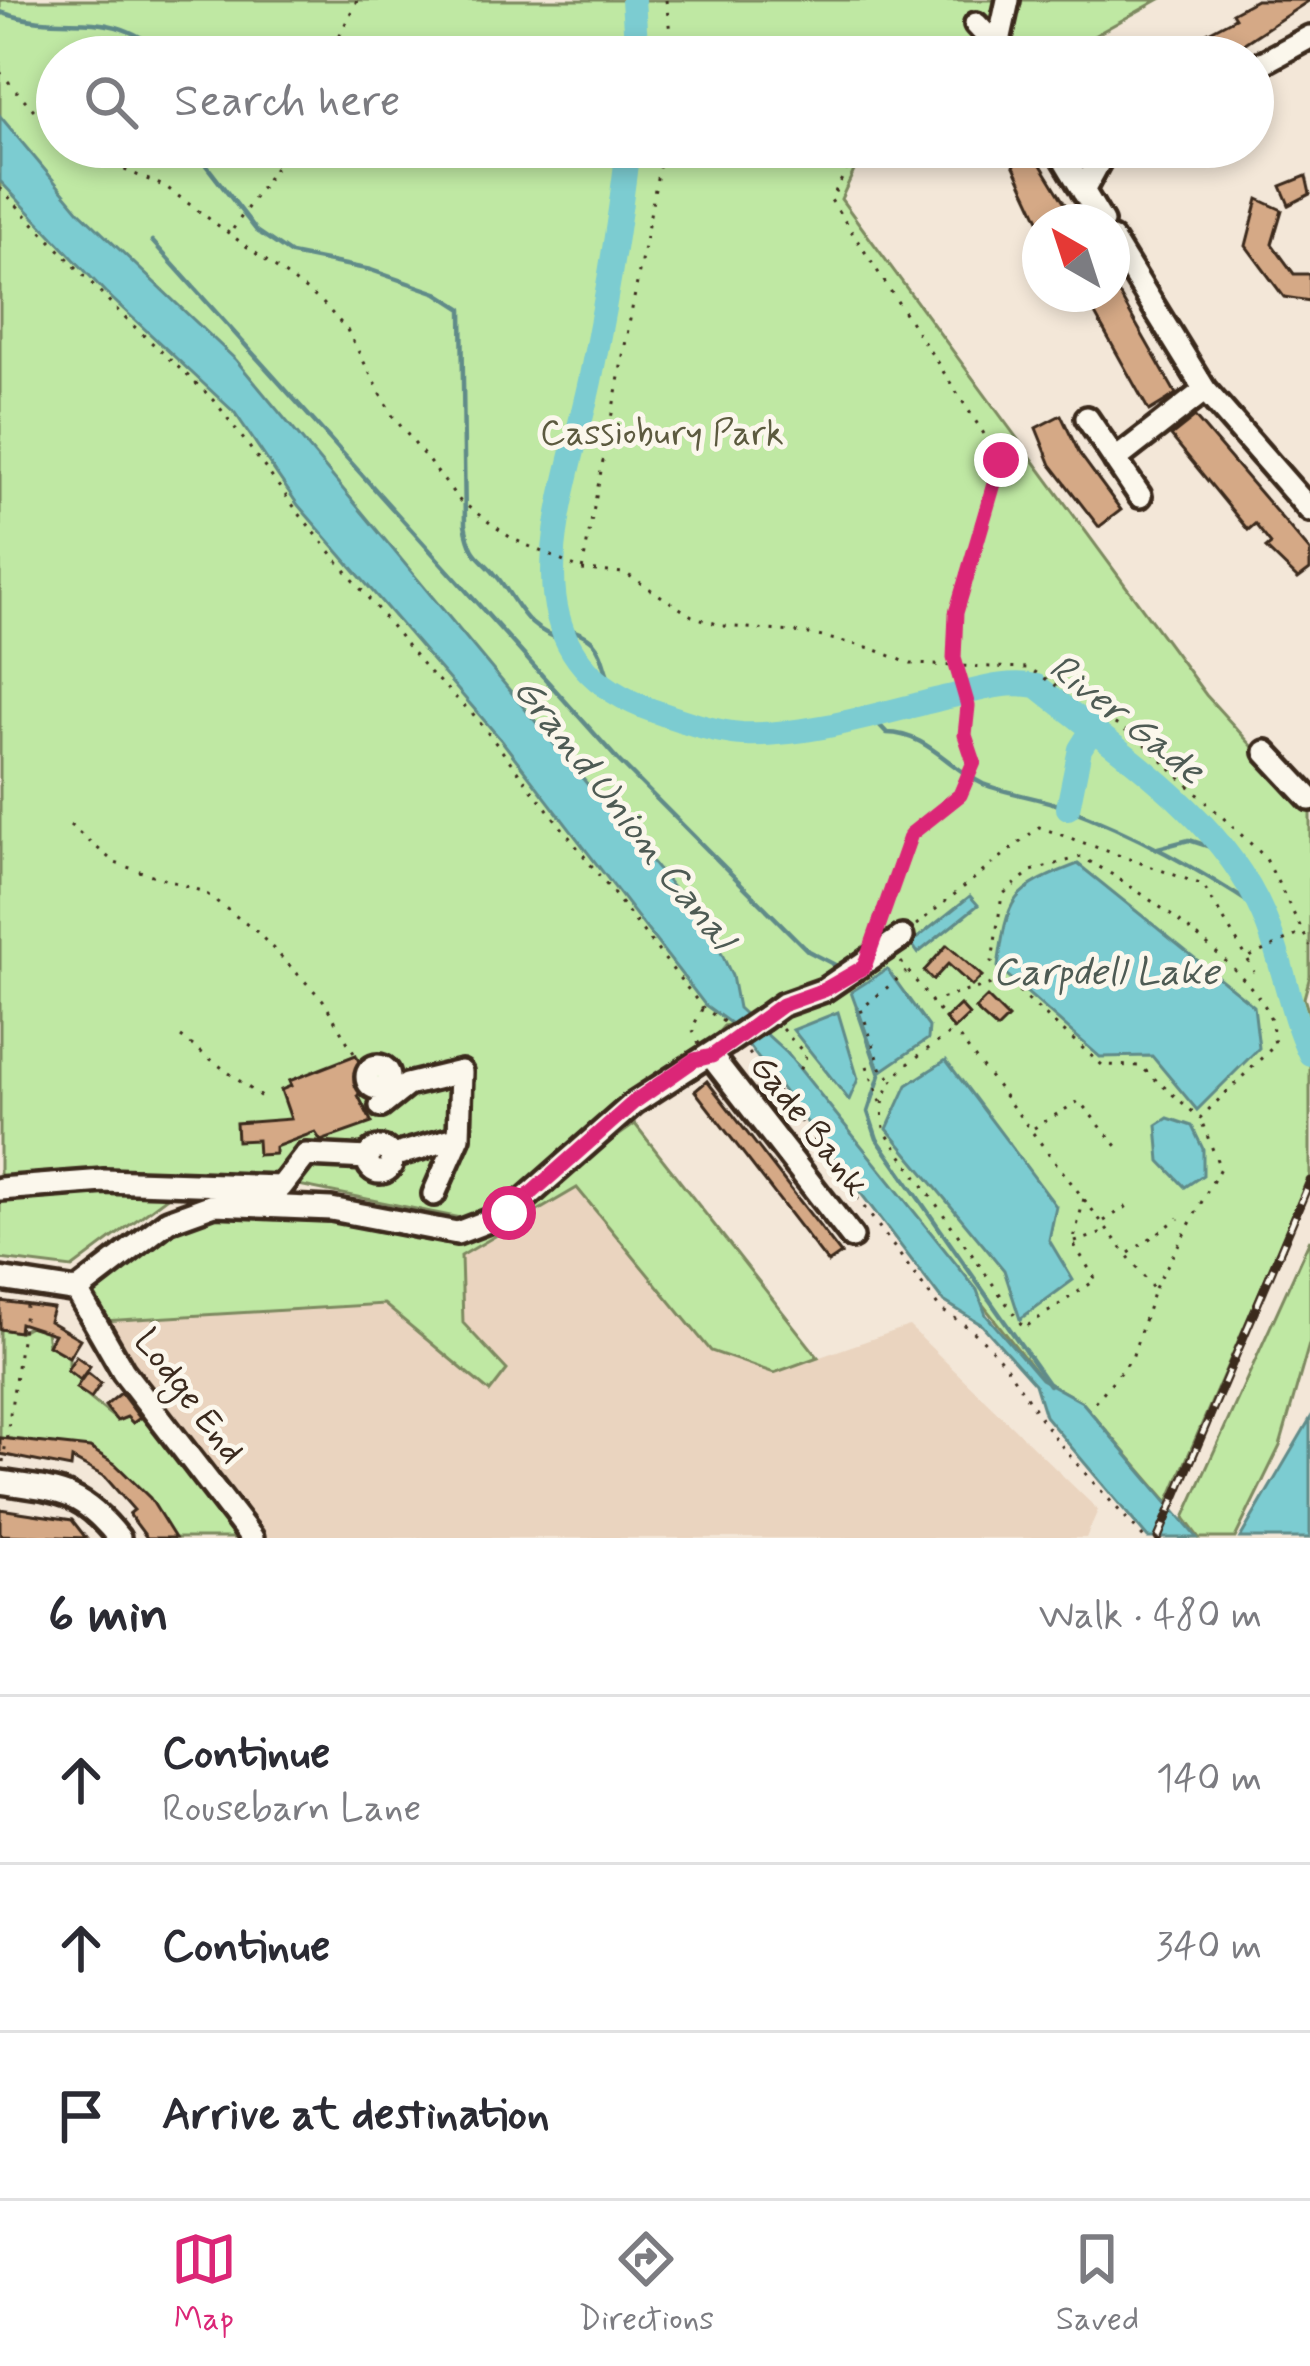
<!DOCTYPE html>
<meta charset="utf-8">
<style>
:root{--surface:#fff;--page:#f7f7f7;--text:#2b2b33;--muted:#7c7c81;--line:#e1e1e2;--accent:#db2777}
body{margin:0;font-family:Mynerve,sans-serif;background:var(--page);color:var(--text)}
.compass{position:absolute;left:1022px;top:204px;width:108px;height:108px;border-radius:50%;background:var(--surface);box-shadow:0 6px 18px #0003;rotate:321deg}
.stop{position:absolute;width:36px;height:36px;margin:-27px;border:9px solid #db2777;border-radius:50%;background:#fff}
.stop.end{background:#db2777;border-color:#fff;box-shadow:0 3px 12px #0008}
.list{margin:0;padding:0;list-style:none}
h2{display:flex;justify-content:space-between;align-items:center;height:156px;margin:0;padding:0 48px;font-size:51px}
h2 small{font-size:39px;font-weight:400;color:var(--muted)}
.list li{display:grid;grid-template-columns:78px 1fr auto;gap:36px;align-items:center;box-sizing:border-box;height:168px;padding:0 48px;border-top:3px solid var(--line)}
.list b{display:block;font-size:45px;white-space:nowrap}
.list p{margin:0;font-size:39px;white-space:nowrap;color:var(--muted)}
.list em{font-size:39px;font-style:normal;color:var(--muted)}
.icon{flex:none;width:66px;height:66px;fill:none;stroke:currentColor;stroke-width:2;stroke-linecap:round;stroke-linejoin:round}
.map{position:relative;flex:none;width:1310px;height:1538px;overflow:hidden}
.search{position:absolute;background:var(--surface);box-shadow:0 6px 18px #0003;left:36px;right:36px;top:36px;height:132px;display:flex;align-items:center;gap:30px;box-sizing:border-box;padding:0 42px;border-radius:66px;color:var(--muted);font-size:45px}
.sheet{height:660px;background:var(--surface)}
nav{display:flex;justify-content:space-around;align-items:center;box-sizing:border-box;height:168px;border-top:3px solid var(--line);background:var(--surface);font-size:33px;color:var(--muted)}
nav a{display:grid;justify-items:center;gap:6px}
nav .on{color:var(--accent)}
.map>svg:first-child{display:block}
.built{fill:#ead4bf}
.green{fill:#bfe8a3;stroke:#7d8960;stroke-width:3}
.water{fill:#7bccd1;stroke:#618b89;stroke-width:3}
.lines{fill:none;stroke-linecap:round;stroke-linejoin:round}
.stream{stroke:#618b89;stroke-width:4.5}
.river{stroke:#7bccd1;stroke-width:24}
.building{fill:#d5a986;stroke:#3b2a1e;stroke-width:3}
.minor-casing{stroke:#3b2a1e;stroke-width:30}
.path{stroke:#3b2a1e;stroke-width:3;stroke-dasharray:3 9;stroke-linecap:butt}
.minor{stroke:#fbf7ec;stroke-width:21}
.rail-casing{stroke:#3b2a1e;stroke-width:9}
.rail{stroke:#fbf7ec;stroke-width:4.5;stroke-dasharray:14;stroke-linecap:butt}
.minor-bridge-casing{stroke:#3b2a1e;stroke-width:30;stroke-linecap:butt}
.minor-bridge{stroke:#fbf7ec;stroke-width:21}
.route{stroke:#db2777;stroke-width:15}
.labels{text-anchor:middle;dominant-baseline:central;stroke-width:10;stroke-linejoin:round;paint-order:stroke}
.park-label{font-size:36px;fill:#5c5a3f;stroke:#fbf7ec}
.street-label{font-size:36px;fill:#3b2a1e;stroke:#fbf7ec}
.water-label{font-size:39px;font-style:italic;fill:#4e5b54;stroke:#fbf7ec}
</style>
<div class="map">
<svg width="1310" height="1538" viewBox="0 0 1310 1538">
<rect width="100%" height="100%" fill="#f3e7d8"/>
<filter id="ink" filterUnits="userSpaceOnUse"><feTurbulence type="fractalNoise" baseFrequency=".00833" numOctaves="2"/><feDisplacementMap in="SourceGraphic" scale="24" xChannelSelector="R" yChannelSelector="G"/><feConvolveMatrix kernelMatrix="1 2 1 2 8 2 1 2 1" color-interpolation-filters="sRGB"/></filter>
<g filter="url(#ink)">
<path class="built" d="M577,1188L711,1351L774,1373L909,1326L1098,1510L1086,1538H261L125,1363L85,1295L378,1224L414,1239H440Z"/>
<path class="green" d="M0,0H1158L1056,57H57V147H865L841,199L1206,695L1310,810V976L1304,998L1310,1017V1176L1168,1502L1082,1402L1041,1379L787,1054L750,1021L724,1026L694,1060L518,1191L465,1219L240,1173L227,1194L178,1189L72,1268L0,1259Z
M635,1124L818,1357L774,1373L711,1351L577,1188L461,1256L463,1323L507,1370L490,1392L384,1304L103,1321L85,1295L181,1215L262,1210L378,1224L414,1239L440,1238L542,1190Z
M1310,1239V1341L1280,1446L1235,1538H1199L1184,1518Z
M30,1326L46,1331L48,1345L69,1357V1371L80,1380L77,1388L118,1421L127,1417L133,1423L146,1415L237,1538H175L123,1474L23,1440L0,1438V1329L19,1332Z"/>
<path class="water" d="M0,116L79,211L236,360L714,937L732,976L738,1008L787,1053L977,1290L986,1315L1041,1379L1082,1402L1197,1538H1148L1045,1416L1035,1384L982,1325L942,1300L733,1025L705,1005L502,741L298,505L235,413L105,292L0,181Z
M1078,864L1254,1006L1259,1048L1197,1110L1152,1056L1100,1057L998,967C1008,896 1010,890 1078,864Z
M970,896L978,905L918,953L911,943Z
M887,969L929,1027L928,1039L880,1072L851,992Z
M838,1012L858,1079L849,1100L793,1030Z
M946,1060L1056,1206L1049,1240L1073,1280L1020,1319L1004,1270L887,1129L907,1085Z
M1168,1118L1192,1126L1203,1149V1175L1185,1187L1160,1161L1157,1125Z
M1310,1419V1538H1240Z"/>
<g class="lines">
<path class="stream" d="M0,12C73,37 101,0 169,57
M192,147L257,231L291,254L371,270L437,293L462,309L465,525C472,561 480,554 499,579C524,613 523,626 566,642
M152,241L619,761L808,951L839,967
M561,627C608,638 597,656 615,694
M869,714L887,733C926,733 949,768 983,784C1008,794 1038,797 1064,807C1136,834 1198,869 1262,911
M1158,848L1189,840L1223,851
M857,1008L880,1075L868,1112L877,1139L1049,1385"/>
<path class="river" d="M633,0L637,57
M628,147C619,226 606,303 590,381C564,503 496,655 654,711C681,720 713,732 742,734C808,737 884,712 948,697C979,690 1006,680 1037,686C1119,752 1220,815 1263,914C1283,959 1289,1011 1310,1054
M1068,808L1080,749L1090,733"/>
</g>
<path class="building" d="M1256,0H1310L1223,57H1161L1235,18L1232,13Z
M1005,147H1030L1076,222H1040Z
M1306,176L1310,194L1289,205L1281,186Z
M1258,199L1282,210L1272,244L1294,274H1310V301L1284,297L1246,246Z
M1092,294H1119L1176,394L1167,400L1149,411L1086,298Z
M1061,415L1079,453L1121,510L1099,527L1051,465L1036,428Z
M1195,417L1310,551V570L1298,579L1266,548L1271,544L1255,524L1248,530L1171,436Z
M947,945L982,976L972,986L948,964L933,980L924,971Z
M987,997L1008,1018L997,1029L975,1009Z
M960,1005L969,1015L954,1029L945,1019Z
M356,1055L367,1081L358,1095L372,1123L321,1141L315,1132L275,1147V1154L258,1155L257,1140L237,1141L236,1123L291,1119L281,1090L291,1086L289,1081Z
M707,1081L841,1254L828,1263L695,1091Z
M0,1301L53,1308L49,1321L80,1339L69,1357L48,1345L54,1334L20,1323L19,1332L0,1329Z
M76,1356L90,1366L80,1380L67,1370Z
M87,1372L101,1383L91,1398L76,1388Z
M121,1393L140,1418L133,1423L127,1417L117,1421L105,1406Z
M0,1438L90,1448L115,1464L150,1498L175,1538H147L129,1514L134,1510L105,1477L72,1459L71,1468L0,1454Z
M0,1509L72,1520L86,1538L0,1535Z"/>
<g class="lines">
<g class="minor-casing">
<path id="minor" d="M976,24L1002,52
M998,46L1008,0
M1253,68L1310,37
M1057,147L1102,222
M1083,191L1107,147
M1112,239L1205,390L1310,510
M1087,418L1140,496
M1115,460L1205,390
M1266,752L1310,799
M764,1018L782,1005L824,990L902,937
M711,1056L852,1237
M367 1077a11 11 0 1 1 22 0a11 11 0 1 1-22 0Z
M381,1106L407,1085L461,1072L459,1137L392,1156
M368 1160a12 12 0 1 1 24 0a12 12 0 1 1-24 0Z
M0,1189L104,1181L281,1187L306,1155L368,1158
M434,1194L459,1137
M0,1279L77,1291
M77,1291L168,1221L215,1204L331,1209L457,1233L509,1213L634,1103L727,1043
M77,1291L123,1371L252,1538
M0,1482C59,1491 80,1489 119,1538"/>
</g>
<path class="path" d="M666,0L673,57
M329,57L357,0
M0,72L57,136
M69,147L166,187L322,302L347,330L392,415L460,501L511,538L582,570L663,147
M858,147L831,200L1001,460L956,613L958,666L1029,668L1141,741L1265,857L1310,946
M0,188L126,319L214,400L301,516L429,672L473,714L702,1007L724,1022
M233,229L289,147
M582,570L625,573L692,616L723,626L805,633L871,648L911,664L958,666C969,699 963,730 974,762L960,795L911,834L873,936
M70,825L115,863L204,892L257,932L323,1000L362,1067
M916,925L1039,827L1203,885L1247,958L1300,934
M1248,960L1254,972
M901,962L1154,1290L1132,1358L1095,1402
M930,1002L1005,980L1102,1065L1140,1066L1200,1118L1275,1045C1273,1033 1272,1017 1266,1008C1236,958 1133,883 1081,857L1031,871L1002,895L992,962L1005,980
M782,1029L806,1055L798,1073
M949,1034C911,1062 872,1080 885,1132L1024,1328L1096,1280L1073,1243L1084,1198
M181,1037L265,1100
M699,1044L692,1029L702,1009
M749,1053L941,1310C1004,1344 1015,1388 1057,1440C1084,1474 1115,1505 1144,1538
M867,1066L881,1102
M890,1077L883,1073L861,1009L906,972
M1034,1128L1079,1101L1122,1152
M1104,1221L1134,1202
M1075,1242L1109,1231
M1129,1253L1179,1218
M1155,1288L1220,1168L1201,1120
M3,1462L27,1299"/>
<use href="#minor" class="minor"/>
<g class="rail-casing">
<path id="rail" d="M1158,1538L1310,1181"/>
</g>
<use href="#rail" class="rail"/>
<g class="minor-bridge-casing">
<path id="minor-bridge" d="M727,1043L764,1018"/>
</g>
<use href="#minor-bridge" class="minor-bridge"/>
</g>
</g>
<g class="lines" filter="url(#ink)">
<path class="route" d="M509,1213L634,1102L694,1060L712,1056L782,1005L824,990L864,967L911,834L960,795L974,762L965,735L968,706L954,658L956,613L1001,460"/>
</g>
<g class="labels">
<g class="park-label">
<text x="662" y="434">Cassiobury Park</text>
</g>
<g class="street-label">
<text transform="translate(808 1126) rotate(52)">Gade Bank</text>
<text transform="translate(188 1397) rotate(53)">Lodge End</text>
</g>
<g class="water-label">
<text transform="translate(1126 720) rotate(38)">River Gade</text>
<text transform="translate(623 814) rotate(52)">Grand Union Canal</text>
<text x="1106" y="973">Carpdell Lake</text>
</g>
</g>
</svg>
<svg class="compass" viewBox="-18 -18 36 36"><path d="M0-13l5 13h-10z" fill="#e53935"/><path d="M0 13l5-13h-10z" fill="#7c7c81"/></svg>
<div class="stop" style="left:509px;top:1213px"></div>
<div class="stop end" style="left:1001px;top:460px"></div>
<div class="search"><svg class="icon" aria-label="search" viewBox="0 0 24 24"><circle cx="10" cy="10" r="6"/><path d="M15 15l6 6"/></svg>Search here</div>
</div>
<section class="sheet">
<h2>6 min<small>Walk · 480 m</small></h2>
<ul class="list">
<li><svg class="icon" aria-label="ahead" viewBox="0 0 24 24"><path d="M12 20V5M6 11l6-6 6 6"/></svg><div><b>Continue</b><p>Rousebarn Lane</p></div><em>140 m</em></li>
<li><svg class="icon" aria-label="ahead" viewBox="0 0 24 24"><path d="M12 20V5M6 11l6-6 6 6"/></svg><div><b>Continue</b></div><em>340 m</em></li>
<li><svg class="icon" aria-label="arrive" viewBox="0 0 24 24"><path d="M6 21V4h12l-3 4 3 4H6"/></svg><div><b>Arrive at destination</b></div></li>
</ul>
</section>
<nav>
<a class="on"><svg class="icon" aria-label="map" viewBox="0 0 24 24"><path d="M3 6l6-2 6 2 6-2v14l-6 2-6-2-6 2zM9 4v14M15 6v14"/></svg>Map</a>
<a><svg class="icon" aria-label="directions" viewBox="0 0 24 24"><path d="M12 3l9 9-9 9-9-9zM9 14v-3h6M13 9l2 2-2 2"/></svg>Directions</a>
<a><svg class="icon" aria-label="saved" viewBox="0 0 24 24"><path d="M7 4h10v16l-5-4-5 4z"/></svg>Saved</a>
</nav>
